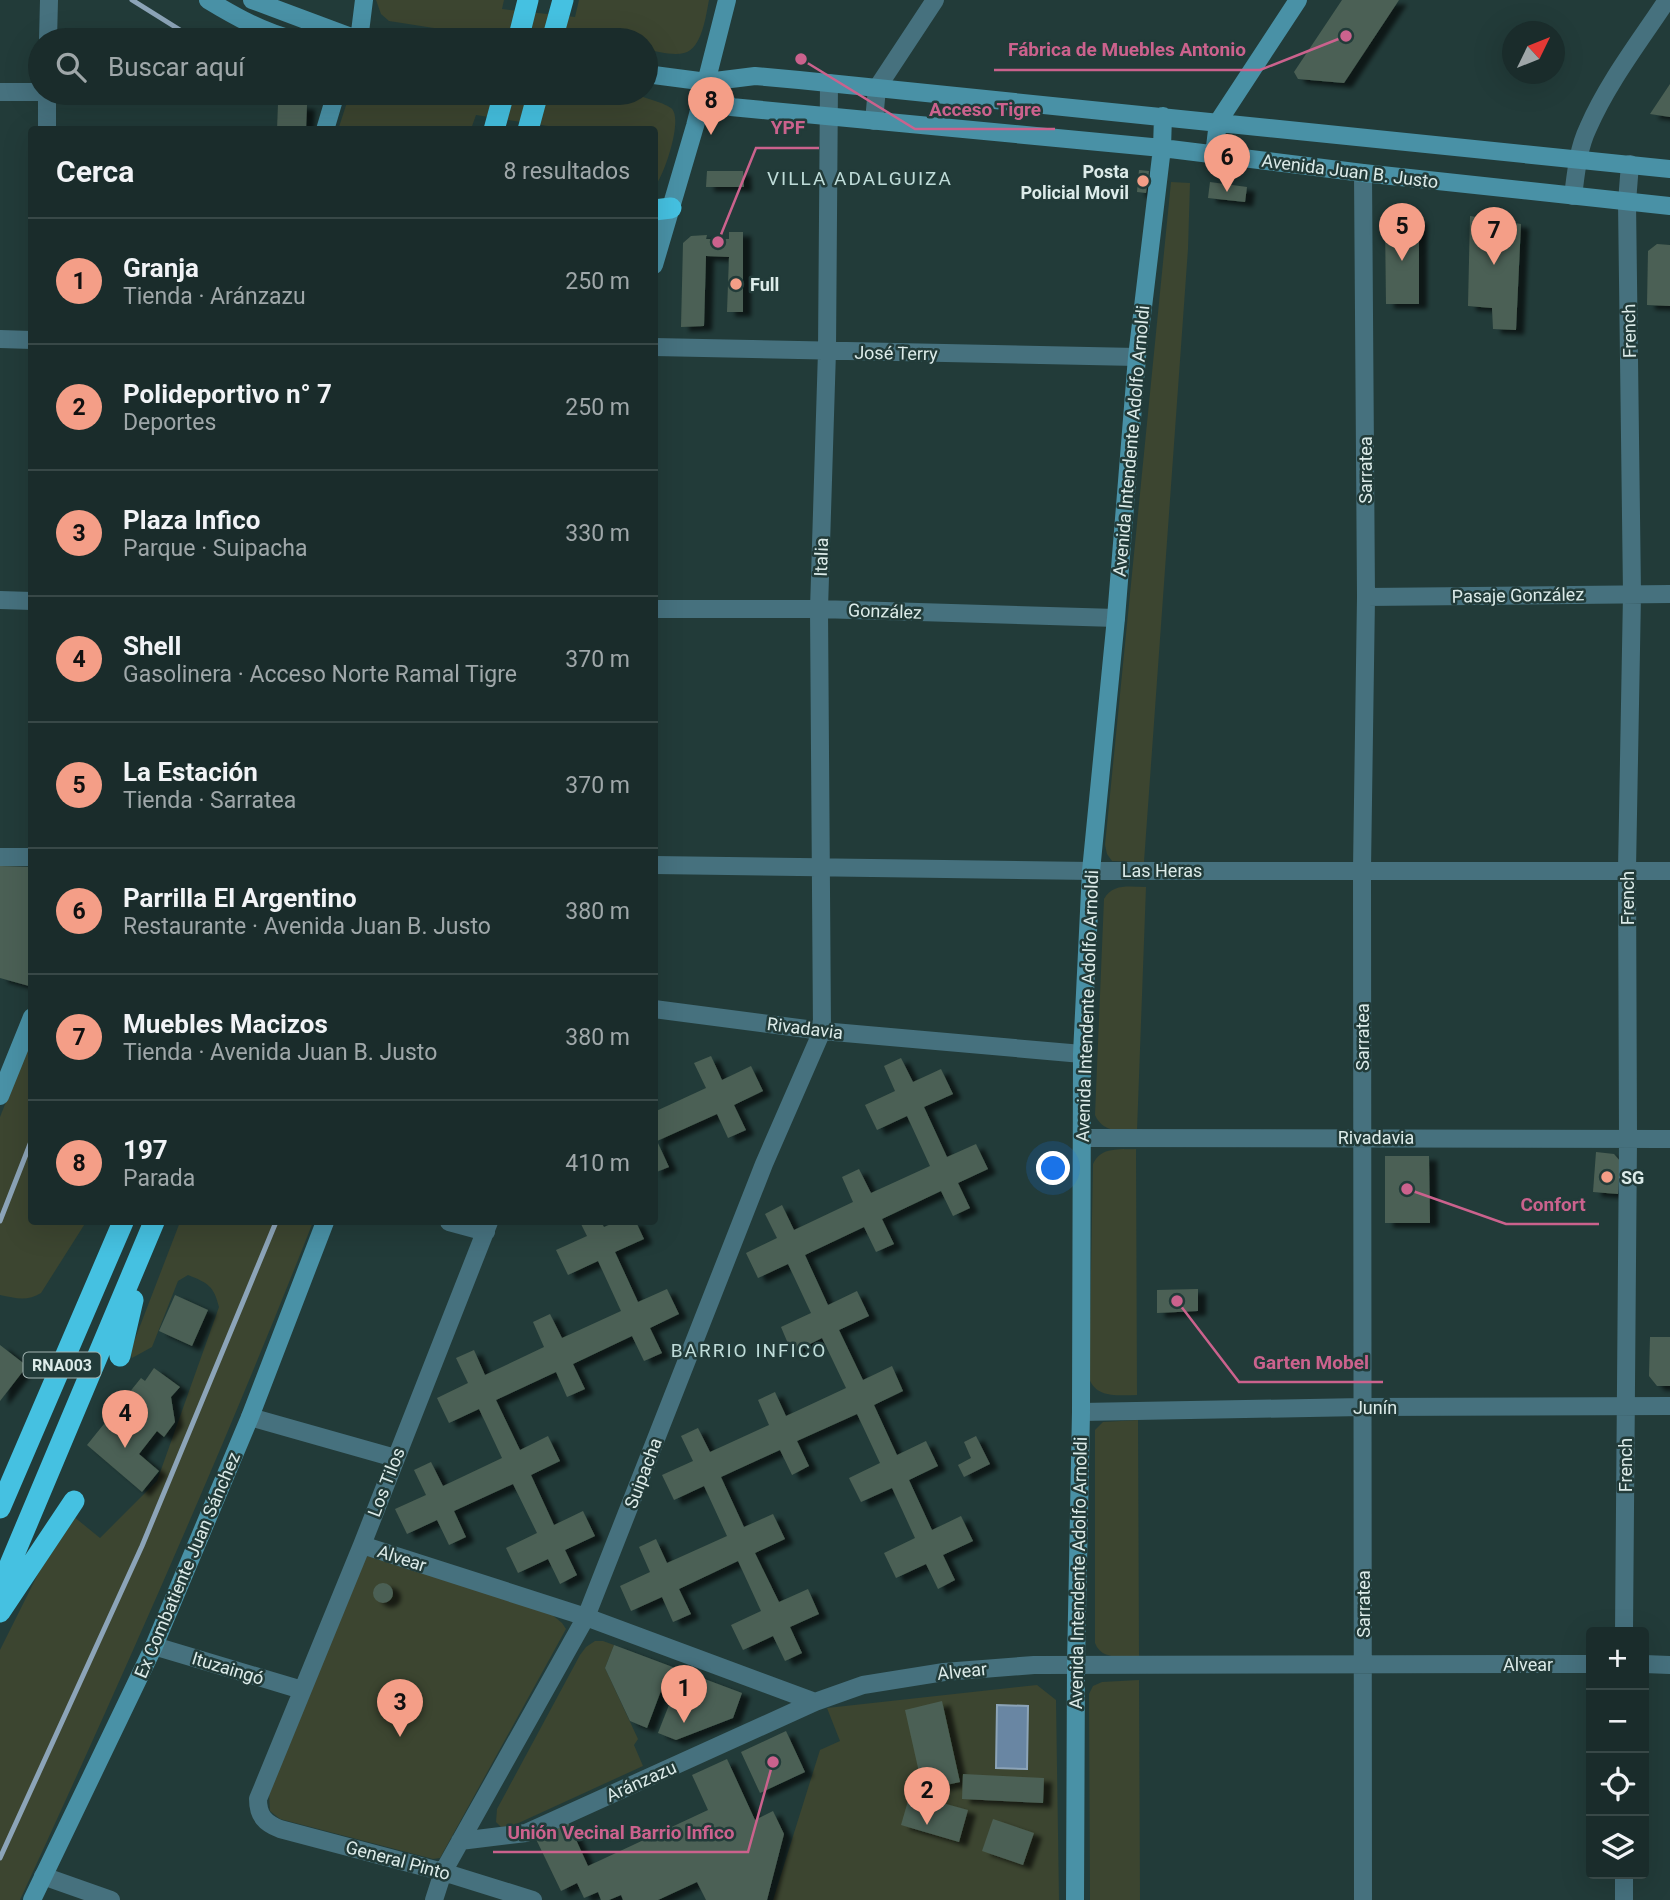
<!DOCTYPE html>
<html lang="es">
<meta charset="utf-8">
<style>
:root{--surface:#1a2c2b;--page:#273837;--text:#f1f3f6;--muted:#9fa7a9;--line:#384847;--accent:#f49e87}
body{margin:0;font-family:Roboto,sans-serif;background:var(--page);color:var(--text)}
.controls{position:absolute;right:21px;bottom:21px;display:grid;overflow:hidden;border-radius:7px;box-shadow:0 7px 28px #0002}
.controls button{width:63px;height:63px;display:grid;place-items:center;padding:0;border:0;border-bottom:2px solid var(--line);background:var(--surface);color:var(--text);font:35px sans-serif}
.compass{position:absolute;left:1502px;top:21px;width:63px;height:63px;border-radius:50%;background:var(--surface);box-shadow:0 7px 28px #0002;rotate:47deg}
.you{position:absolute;left:1054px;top:1169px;width:24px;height:24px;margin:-18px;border:5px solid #fff;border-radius:50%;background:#1a73e8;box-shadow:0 0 0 10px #1a73e833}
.badge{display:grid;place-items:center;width:46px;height:46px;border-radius:50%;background:var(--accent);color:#111;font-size:23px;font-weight:700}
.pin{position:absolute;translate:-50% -58px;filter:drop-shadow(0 2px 4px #0008)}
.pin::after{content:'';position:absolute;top:37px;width:24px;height:21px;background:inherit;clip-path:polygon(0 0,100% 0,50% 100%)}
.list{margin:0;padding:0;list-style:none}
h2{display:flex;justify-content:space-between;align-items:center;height:91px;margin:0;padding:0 28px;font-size:30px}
h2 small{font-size:23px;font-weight:400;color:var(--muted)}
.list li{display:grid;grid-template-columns:46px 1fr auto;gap:21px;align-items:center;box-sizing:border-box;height:126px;padding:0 28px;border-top:2px solid var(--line)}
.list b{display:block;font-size:26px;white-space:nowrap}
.list p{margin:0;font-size:23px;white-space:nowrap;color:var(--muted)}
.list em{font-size:23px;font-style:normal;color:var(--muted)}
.icon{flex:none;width:38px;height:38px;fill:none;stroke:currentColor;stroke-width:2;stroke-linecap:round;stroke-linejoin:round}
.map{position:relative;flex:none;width:1670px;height:1900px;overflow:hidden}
.search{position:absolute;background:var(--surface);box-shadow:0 7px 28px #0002;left:28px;top:28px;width:630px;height:77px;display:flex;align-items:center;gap:18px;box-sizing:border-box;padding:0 24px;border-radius:38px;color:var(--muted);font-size:26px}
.panel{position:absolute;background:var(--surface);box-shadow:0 7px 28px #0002;left:28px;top:126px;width:630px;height:1099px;border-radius:7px}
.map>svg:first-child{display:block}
.green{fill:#3c4530}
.water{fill:#6986a3;stroke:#8ca4b8;stroke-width:2}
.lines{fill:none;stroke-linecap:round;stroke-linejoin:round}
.stream{stroke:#8ca4b8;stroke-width:5}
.building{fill:#4c6054;filter:url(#shadow)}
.street{stroke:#46717e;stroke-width:18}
.secondary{stroke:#4991a6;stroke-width:18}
.highway{stroke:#45c1e1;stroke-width:21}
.poi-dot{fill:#f49e87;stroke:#223b39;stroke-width:2.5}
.labels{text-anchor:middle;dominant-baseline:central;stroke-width:5;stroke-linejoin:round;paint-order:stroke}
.shield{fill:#223b39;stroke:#a4b6b4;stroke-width:2}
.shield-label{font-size:16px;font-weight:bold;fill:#dcebe9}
.poi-label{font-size:18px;font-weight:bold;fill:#dcebe9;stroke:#223b39;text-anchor:start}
.street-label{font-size:18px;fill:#dcebe9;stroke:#223b39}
.neighbourhood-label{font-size:19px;letter-spacing:2px;fill:#bfdcd9;stroke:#223b39}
.leader{fill:none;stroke:#cb628d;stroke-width:2.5}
.callout-dot{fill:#cb628d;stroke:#223b39;stroke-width:2.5}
.callout-label{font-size:19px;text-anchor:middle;font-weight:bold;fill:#cb628d;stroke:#223b39;stroke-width:5;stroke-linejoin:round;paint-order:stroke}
</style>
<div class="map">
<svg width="1670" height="1900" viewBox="0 0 1670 1900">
<defs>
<filter id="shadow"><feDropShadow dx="8" dy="4.5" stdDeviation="2" flood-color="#0009"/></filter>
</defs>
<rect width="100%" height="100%" fill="#223b39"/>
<path class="green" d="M376,0H504L502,9L575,17L579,0H709C706,15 702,49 684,53C673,56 657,51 646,50V40H547L453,31L389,21L381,14Z
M350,93H629C639,96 663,102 671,108C684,118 664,176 655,186L654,130L547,129L548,126L476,115L471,129L338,130Z
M1171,182L1190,183L1188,249L1144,862L1112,861L1107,854L1105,845Z
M1146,887L1137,1131C1119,1130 1103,1133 1095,1115L1104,899C1113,883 1130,887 1146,887Z
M31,1038L32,1222H86L41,1293C27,1302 15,1298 0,1295V1117Z
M1136,1149L1137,1395C1119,1395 1096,1399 1089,1378L1093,1164C1101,1146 1120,1150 1136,1149Z
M180,1222H313C223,1451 123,1676 20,1900H0V1650L53,1544L73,1516L100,1538L157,1481L219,1307C214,1286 208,1283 188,1275L178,1281L152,1347L132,1358L130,1352Z
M1138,1420L1139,1656C1122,1656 1102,1661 1095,1643V1430L1103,1422Z
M368,1556L550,1613L562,1623L566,1629L440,1858L433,1859L280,1819L270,1811L269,1793L363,1560Z
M595,1641H603L614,1645L605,1668L638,1739L634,1745L643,1766L512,1826L501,1827L496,1822L497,1809L580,1655L586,1647Z
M1139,1680L1140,1900H1090L1089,1694L1093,1686L1102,1682Z
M1037,1685L1056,1700L1059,1900H773L820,1750L840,1741L827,1708Z"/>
<path class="water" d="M997,1705L1028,1706L1027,1769L996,1768Z"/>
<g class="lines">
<path class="stream" d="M132,0L196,40
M0,1221L32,1139
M0,1858L142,1546L276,1222"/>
</g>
<path class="building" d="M1342,0H1399L1344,83L1298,79L1294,72Z
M1670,84V117L1650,114Z
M278,104L307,105L306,130H277Z
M1139,170L1149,171L1146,193L1137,192Z
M707,171H743L744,187H706Z
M1210,182L1247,187L1245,202L1208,198Z
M1470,216L1521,224L1516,330L1493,329L1492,308L1468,306Z
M1385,219H1419V304H1386Z
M729,232H743V312H727L729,257L706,256L704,326L681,327L683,243L691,236L707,235L706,239H729Z
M1657,244L1670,245V306L1647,305L1648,251Z
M0,866L32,867V968L29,986L0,978Z
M711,1056L722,1080L751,1066L763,1091L734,1105L746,1130L728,1138L717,1114L657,1141L669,1167L654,1173V1112L706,1088L694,1063Z
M901,1058L913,1082L941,1069L953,1094L924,1107L947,1157L976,1144L988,1169L958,1183L970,1208L953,1216L941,1191L882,1219L894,1244L876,1252L864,1227L805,1255L828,1305L857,1291L869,1316L839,1330L863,1380L892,1366L903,1391L874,1405L897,1455L926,1441L938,1466L909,1480L932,1530L961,1516L973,1541L943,1555L955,1580L938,1589L926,1564L896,1578L884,1553L915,1538L892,1488L861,1502L849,1478L880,1463L857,1414L797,1441L809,1466L792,1475L780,1450L721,1477L744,1527L773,1514L785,1539L755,1553L779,1602L808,1589L819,1614L790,1627L802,1653L785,1661L773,1636L743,1650L731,1625L761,1611L738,1561L679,1589L691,1614L673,1622L662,1597L631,1611L620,1586L650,1572L639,1547L656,1539L667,1563L727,1536L704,1486L674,1500L662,1475L693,1461L681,1436L698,1428L710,1452L769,1425L758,1400L775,1392L786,1416L846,1388L822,1338L792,1353L781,1327L811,1313L788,1264L758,1278L746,1253L777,1238L765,1214L782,1205L794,1230L853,1202L842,1177L859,1169L871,1193L930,1166L907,1116L877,1130L865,1105L895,1091L884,1066Z
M1596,1152L1614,1154L1620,1161L1618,1194L1593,1192Z
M1385,1156H1429L1430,1223H1385Z
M580,1222H601L604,1227L616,1222H636L644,1239L615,1252L627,1278L638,1302L667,1289L679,1314L650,1328L662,1353L644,1361L632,1336L573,1364L585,1389L567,1397L556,1372L496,1400L520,1450L548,1436L560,1461L531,1475L554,1525L583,1511L595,1536L565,1550L577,1575L560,1584L548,1559L518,1573L506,1548L537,1533L513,1484L454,1511L466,1537L449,1545L437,1520L407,1534L395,1509L426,1495L414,1470L431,1462L443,1486L502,1458L479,1409L449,1423L437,1398L468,1383L456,1358L474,1350L485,1375L544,1347L533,1322L550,1314L562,1338L621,1311L598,1261L568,1275L556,1250L587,1236Z
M1198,1289V1311L1157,1313V1290Z
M175,1295L208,1310L192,1346L159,1331Z
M1650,1337H1670V1386H1657L1649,1376Z
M0,1345L27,1366L0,1401Z
M154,1368L180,1387L171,1397L175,1422L164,1437L157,1431L139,1454L159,1471L142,1492L87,1445L141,1378L145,1381Z
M976,1436L990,1464L964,1477L958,1465L971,1458L964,1442Z
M373 1593a10 10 0 1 1 20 0a10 10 0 1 1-20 0Z
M614,1645L742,1693L733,1718L676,1740L658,1733L680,1677L668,1672L647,1728L630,1721L605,1668Z
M942,1701L960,1782L923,1790L905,1710Z
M786,1731L805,1772L760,1793L741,1752Z
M727,1759L755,1820L773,1811L784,1834L767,1900H706L697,1882L658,1900H623L621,1895L609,1900H601L598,1892L584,1898L577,1883L561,1891L535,1837L568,1822L588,1866L708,1810L692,1775Z
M963,1774L1044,1778L1043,1803L962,1799Z
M910,1794L968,1810L959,1842L901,1825Z
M993,1819L1034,1833L1023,1865L982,1851Z"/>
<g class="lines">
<path class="street" d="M48,40L49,0
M0,92H40
M85,93L334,96
M874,121L877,88L935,0
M47,130V93
M1573,196C1576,173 1578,149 1588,128C1608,82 1640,41 1667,0
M0,339L32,340
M654,347L1137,357
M1366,597L1670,594
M0,600L32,601
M654,609H819L1116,618
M0,857H32
M654,865L1091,871H1670
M654,1009L822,1031L1082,1054
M1082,1138L1670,1139
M449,1222L486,1232
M489,1222L362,1545L258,1799C258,1816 265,1823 280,1829L443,1872L533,1900
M1081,1412L1362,1407L1670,1406
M250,1417L395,1458
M362,1545L586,1617L815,1702
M1624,1632L1628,1139L1627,870L1632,594L1627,202L1630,164
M154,1646L302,1690
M1644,1664L1670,1665
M460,1841L526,1833L815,1702L863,1685L944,1672L1034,1665L1591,1664
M43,1876L111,1900
M434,1900L443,1872L586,1617L764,1164L822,1031L819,609L827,351L829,83
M1363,1900L1362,869L1366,597L1363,173
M1624,1900V1874"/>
<path class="secondary" d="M208,0C236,17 263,32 295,40
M252,0L359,40
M359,40L364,0
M646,74L707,82L755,76L799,80L1670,169
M707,82L731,107L1162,148L1363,173L1670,206
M325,130L336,93
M1214,155L1218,122L1298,0
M654,265L695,126L727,0
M0,1096L32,1017
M32,1900L154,1646L250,1417L325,1222
M1075,1900L1076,1665L1081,1412L1082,1054L1091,871L1116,618L1137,357L1162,148L1163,116"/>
<path class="highway" d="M518,40L528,0
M552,40L563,0
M494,130L504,93
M528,130L538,93
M654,210L671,208
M120,1356L133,1300
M0,1508L123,1222
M0,1588L154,1222
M0,1612L74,1501"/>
</g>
<g class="poi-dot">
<circle cx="1143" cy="181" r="7"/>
<circle cx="736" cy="284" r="7"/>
<circle cx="1607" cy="1177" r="7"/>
</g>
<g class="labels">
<rect class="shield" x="23.5" y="1352.5" width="77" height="25" rx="5"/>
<g class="shield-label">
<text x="62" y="1365">RNA003</text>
</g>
<g class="poi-label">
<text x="1129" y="171" text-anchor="end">Posta<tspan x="1129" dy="21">Policial Movil</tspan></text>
<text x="750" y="284">Full</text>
<text x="1621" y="1177">SG</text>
</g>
<g class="street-label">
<text transform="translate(1350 171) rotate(7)">Avenida Juan B. Justo</text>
<text transform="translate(1629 331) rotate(-91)">French</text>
<text transform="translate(896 353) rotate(1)">José Terry</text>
<text transform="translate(1131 441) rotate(-85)">Avenida Intendente Adolfo Arnoldi</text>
<text transform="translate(1365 470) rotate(-90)">Sarratea</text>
<text transform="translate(821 557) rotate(-88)">Italia</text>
<text transform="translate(1518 595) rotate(-1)">Pasaje González</text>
<text transform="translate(885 611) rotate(2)">González</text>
<text x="1162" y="870">Las Heras</text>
<text transform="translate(1627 898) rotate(-90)">French</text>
<text transform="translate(1087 1006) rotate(-88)">Avenida Intendente Adolfo Arnoldi</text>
<text transform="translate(805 1028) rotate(7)">Rivadavia</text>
<text transform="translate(1362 1037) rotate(-90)">Sarratea</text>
<text x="1376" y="1137">Rivadavia</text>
<text x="1375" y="1407">Junín</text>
<text transform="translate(1625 1465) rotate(-90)">French</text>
<text transform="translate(643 1473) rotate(-69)">Suipacha</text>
<text transform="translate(386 1482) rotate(-69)">Los Tilos</text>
<text transform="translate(402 1558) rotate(18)">Alvear</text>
<text transform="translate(187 1565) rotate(-67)">Ex Combatiente Juan Sánchez</text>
<text transform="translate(1078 1573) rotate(-89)">Avenida Intendente Adolfo Arnoldi</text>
<text transform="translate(1363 1604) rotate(-90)">Sarratea</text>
<text x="1528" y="1664">Alvear</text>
<text transform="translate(228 1668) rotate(17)">Ituzaingó</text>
<text transform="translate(962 1671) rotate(-6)">Alvear</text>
<text transform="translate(641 1781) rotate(-24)">Aránzazu</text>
<text transform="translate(398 1860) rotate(15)">General Pinto</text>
</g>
<g class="neighbourhood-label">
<text x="860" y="178">VILLA ADALGUIZA</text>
<text x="749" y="1350">BARRIO INFICO</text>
</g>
</g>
<path class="leader" d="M1346 36L1260 70H994M801 59L915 129H1055M718 242L756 148H819M1407 1189L1506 1224H1599M1177 1301L1239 1382H1383M773 1762L748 1852H493"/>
<g class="callout-dot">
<circle cx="1346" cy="36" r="7"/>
<circle cx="801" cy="59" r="7"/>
<circle cx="718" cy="242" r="7"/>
<circle cx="1407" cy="1189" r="7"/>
<circle cx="1177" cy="1301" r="7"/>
<circle cx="773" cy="1762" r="7"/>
</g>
<g class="callout-label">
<text x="1127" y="56">Fábrica de Muebles Antonio</text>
<text x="985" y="116">Acceso Tigre</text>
<text x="788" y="134">YPF</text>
<text x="1553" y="1211">Confort</text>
<text x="1311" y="1369">Garten Mobel</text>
<text x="621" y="1839">Unión Vecinal Barrio Infico</text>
</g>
</svg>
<div class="controls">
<button>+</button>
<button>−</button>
<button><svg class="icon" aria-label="locate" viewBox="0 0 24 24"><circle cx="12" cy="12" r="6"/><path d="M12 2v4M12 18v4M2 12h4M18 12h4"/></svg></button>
<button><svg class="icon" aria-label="layers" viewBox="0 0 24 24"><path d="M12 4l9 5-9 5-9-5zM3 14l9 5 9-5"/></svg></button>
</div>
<svg class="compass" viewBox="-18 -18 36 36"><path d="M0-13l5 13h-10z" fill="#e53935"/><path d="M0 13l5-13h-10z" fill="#9fa7a9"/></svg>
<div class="you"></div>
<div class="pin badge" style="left:684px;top:1723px">1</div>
<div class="pin badge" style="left:927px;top:1825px">2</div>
<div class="pin badge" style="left:400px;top:1737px">3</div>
<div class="pin badge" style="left:125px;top:1448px">4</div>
<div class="pin badge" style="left:1402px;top:261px">5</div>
<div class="pin badge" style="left:1227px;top:192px">6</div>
<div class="pin badge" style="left:1494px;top:265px">7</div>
<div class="pin badge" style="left:711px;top:135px">8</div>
<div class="search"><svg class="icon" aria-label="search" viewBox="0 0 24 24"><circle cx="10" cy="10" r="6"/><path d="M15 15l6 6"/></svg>Buscar aquí</div>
<section class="panel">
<h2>Cerca<small>8 resultados</small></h2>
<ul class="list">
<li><span class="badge">1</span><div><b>Granja</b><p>Tienda · Aránzazu</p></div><em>250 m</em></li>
<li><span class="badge">2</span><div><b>Polideportivo n° 7</b><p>Deportes</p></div><em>250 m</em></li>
<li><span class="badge">3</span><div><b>Plaza Infico</b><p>Parque · Suipacha</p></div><em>330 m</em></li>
<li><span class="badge">4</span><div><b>Shell</b><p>Gasolinera · Acceso Norte Ramal Tigre</p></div><em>370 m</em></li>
<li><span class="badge">5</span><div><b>La Estación</b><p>Tienda · Sarratea</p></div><em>370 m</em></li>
<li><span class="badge">6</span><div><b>Parrilla El Argentino</b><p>Restaurante · Avenida Juan B. Justo</p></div><em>380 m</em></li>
<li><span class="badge">7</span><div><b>Muebles Macizos</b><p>Tienda · Avenida Juan B. Justo</p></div><em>380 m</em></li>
<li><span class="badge">8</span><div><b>197</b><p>Parada</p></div><em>410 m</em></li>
</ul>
</section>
</div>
